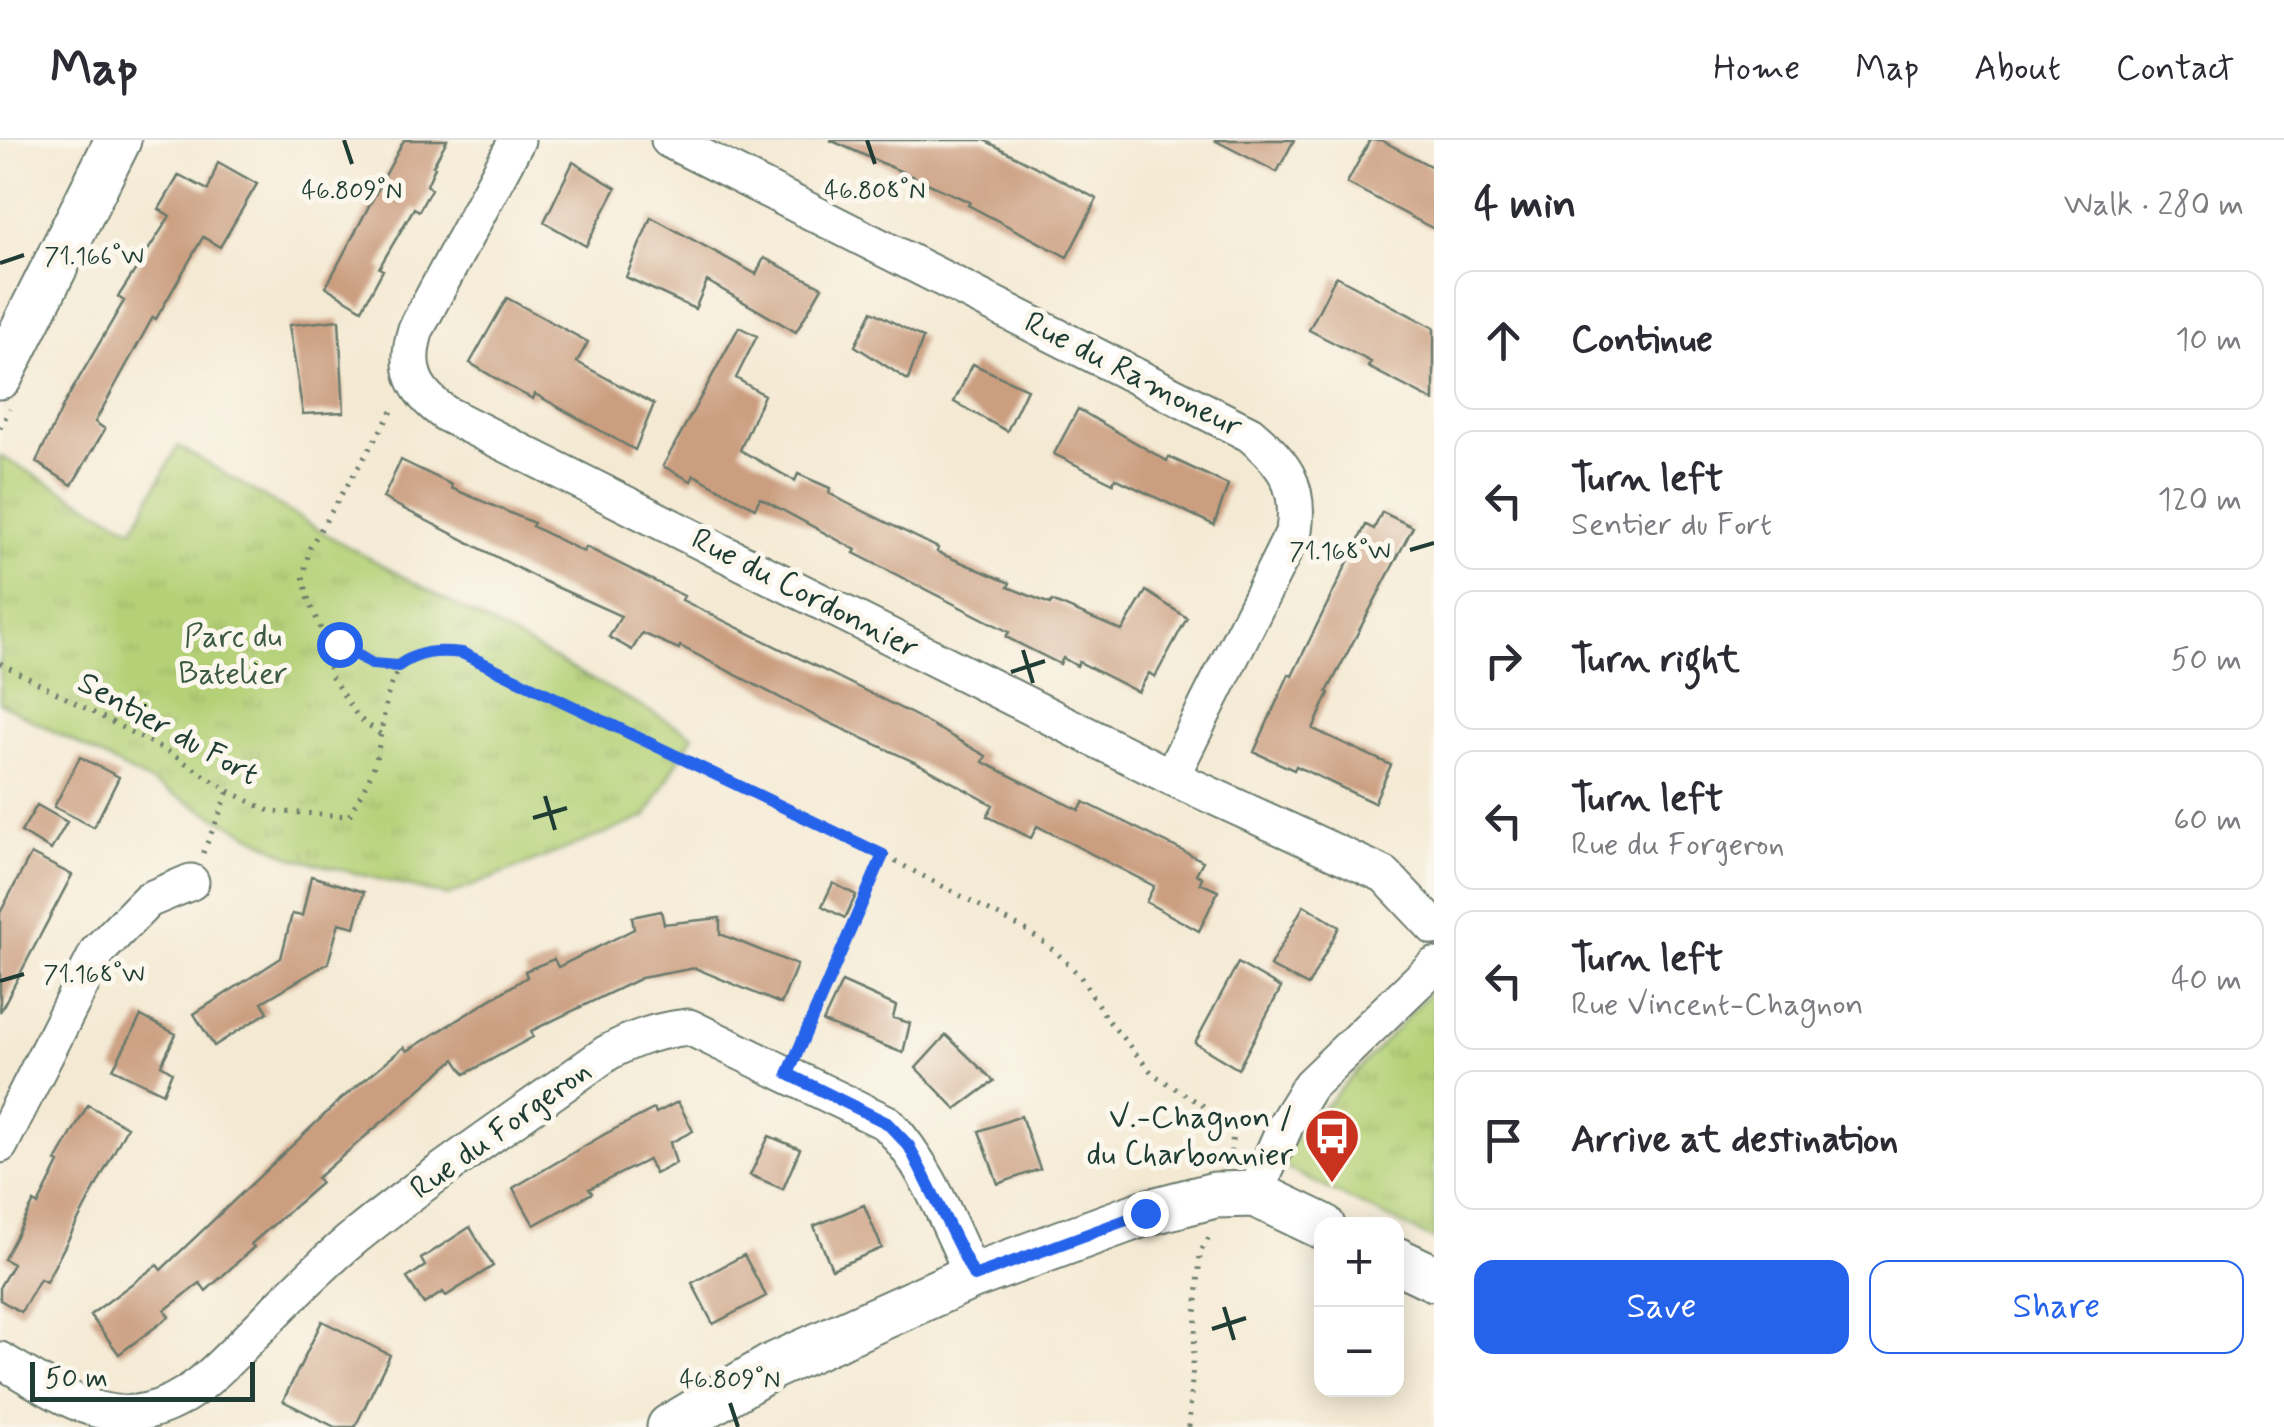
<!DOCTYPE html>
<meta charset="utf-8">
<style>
:root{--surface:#fff;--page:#f7f7f7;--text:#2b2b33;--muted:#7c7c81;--line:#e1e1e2;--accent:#2563eb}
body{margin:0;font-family:Mynerve,sans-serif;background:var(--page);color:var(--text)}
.controls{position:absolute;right:30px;bottom:30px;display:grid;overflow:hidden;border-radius:20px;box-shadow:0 5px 25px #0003}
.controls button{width:90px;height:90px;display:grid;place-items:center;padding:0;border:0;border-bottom:2px solid var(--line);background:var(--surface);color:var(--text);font:50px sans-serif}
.scale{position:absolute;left:30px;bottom:25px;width:225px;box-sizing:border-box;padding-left:10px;border:5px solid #1f3d34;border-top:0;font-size:28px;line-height:35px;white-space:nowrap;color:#1f3d34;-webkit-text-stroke:8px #fbf7ec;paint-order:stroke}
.stop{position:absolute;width:30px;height:30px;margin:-22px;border:8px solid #2563eb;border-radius:50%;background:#fff}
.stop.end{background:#2563eb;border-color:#fff;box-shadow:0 2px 10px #0008}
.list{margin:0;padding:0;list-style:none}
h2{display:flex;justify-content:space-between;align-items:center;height:130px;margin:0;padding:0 40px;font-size:42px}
h2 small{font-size:32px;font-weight:400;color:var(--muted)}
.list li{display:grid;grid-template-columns:65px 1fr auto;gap:30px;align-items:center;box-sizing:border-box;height:140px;margin:0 20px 20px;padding:0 20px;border:2px solid var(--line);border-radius:20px}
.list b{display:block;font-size:38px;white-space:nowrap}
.list p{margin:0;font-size:32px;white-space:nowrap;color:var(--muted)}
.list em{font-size:32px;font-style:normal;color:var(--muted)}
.actions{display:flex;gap:20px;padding:30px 40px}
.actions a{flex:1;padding:22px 0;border:2px solid var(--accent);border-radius:20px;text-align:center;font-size:35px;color:var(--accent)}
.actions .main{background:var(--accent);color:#fff}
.icon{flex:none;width:55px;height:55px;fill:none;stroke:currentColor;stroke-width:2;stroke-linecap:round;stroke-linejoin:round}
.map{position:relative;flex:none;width:1434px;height:1287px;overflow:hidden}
header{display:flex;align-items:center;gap:60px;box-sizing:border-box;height:140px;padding:0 50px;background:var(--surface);border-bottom:2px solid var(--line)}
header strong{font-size:48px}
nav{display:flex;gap:55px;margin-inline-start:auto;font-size:35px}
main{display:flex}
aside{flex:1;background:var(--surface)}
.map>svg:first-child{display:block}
.park{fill:url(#park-tufts);stroke:#6a8756;stroke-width:2.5}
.building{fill:#cb9e80}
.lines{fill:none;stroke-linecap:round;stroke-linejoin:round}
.minor-casing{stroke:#6a7a6c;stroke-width:39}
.tertiary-casing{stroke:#6a7a6c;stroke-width:49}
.path{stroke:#6a7a6c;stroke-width:5;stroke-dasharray:2.5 8;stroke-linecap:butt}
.minor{stroke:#fff;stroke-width:35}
.tertiary{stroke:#fff;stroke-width:45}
.route{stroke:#2563eb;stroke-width:12}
.ticks{fill:none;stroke:#1f3d34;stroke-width:4}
.labels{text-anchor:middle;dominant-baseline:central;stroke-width:10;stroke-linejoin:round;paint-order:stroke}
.street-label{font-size:32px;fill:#1f3d34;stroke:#fbf7ec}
.park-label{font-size:32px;fill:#3d5b42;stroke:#fbf7ec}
.poi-label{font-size:32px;fill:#1f3d34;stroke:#fbf7ec;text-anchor:end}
.ticks-label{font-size:25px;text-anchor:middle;fill:#1f3d34;stroke:#fbf7ec;stroke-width:10;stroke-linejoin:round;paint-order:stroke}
</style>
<header>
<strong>Map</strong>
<nav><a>Home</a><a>Map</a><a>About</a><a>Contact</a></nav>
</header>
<main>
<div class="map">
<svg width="1434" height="1287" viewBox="0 0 1434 1287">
<defs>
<pattern id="park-tufts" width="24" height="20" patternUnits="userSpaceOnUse" patternTransform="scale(2.5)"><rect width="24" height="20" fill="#b5d178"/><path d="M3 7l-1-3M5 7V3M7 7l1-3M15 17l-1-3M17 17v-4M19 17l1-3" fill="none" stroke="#9bb468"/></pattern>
</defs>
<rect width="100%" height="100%" fill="#fbf7ec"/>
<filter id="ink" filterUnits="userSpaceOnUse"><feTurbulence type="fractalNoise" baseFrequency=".01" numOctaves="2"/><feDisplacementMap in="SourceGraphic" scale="20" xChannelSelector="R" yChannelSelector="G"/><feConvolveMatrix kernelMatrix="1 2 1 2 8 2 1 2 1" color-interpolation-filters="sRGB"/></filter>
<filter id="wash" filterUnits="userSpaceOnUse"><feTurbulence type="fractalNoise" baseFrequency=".0048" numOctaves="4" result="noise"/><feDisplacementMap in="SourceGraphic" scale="40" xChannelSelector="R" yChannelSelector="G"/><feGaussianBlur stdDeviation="2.25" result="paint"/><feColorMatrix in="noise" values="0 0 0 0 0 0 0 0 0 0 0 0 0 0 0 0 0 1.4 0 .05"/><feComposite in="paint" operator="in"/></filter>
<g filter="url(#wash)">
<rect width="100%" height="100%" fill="#f4ead4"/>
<path class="park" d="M178,306L338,401L693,595L646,677L447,756L294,718L0,563V316L133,389Z
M1434,848V1100L1273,1022Z"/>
<g id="blocks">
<path class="building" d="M404,0H447L433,26L435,27L427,45L431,49L419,71L414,68L379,128L383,130L362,169L326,147Z
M830,0H984L1097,59L1067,117L968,65L970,62Z
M1214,0H1294L1277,32Z
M1370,0H1381L1434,28V89L1347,43Z
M218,22L257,44L220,107L203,97L156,179L153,177L95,282L105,289L72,345L36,322L65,262L124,161L118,157L170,76L159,69L179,35L208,50Z
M573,22L616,48L586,106L544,82Z
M651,77L756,134L764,118L822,147L796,192L707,141L695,169L626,137Z
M1336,136L1434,188V261L1368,227L1371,222L1309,190Z
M507,158L588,202L577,222L654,264L635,310L535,254L533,259L510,247L470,223Z
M872,171L923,198L908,240L855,206Z
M339,180L344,272L303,274L289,185Z
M739,187L757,196L736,238L764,255L740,310L795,341L798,334L830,348L829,353L845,362L938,408L937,412L1010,443L1008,447L1050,464L1052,461L1122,491L1146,451L1187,478L1155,537L1149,533L1138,552L1079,522L1077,526L1063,518L1060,524L1006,497L1009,492L854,413L856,410L760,358L755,368L694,335L691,341L663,326Z
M973,224L1027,249L1007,291L954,262Z
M1078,269L1167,321L1169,317L1228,345L1214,385L1115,338L1113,343L1054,314Z
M401,320L452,345L451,348L534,383L532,386L584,412L586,407L684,456L682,460L916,576L986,616L983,622L1079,670L1084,662L1203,721L1196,734L1202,737L1200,743L1218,751L1199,791L1146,762L1154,746L1037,686L1031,698L987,676L993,665L921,625L821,579L680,506L679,509L642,493L632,510L609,497L621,476L541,440L383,358Z
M1382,372L1413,387L1327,552L1329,553L1313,589L1391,625L1374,663L1296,626L1294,630L1254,612L1289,534L1292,536L1366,385L1374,389Z
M80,617L119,637L94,687L54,667Z
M37,665L67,682L51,710L21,692Z
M31,714L72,735L0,872V773Z
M311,736L364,752L355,787L339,783L328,823L262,862L268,872L214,906L194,874L281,818L292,774L302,776Z
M833,743L856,755L845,778L822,766Z
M1304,765L1339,787L1308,846L1270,826Z
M661,771L664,784L720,778V794L797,825L781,864L695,828L641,838L531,891L533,897L465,934L455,919L317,1038L321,1043L251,1104L254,1107L206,1151L200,1143L165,1170L169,1177L119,1214L90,1175L157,1125L161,1130L340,960L404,907L407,911L527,837L525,831L554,819L558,827L634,789L632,777Z
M1238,823L1281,848L1238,929L1195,903Z
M842,842L896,866L893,878L910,883L903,913L823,882Z
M141,876L176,894L161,925L172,932L163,953L113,929Z
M946,895L994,941L956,969L916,928Z
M678,962L693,991L670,1003L676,1023L655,1034L648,1020L589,1049L592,1053L534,1085L513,1048L605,994L654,969L656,973Z
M88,965L127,987L46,1142L40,1139L21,1172L0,1160V1146L13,1124L4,1119L34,1062L38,1065L59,1023L56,1021Z
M1021,976L1040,1029L998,1044L979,991Z
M769,996L800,1009L783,1049L750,1035Z
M864,1065L882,1108L832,1129L814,1086Z
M470,1087L493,1126L446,1156L443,1152L424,1164L407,1138L425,1126L421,1119Z
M744,1115L766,1156L713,1184L692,1143Z
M322,1181L390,1215L355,1287H335L283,1261Z"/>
</g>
</g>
<g filter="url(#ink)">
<use href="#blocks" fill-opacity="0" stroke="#6a7a6c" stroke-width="2.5"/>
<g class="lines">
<g class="minor-casing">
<path id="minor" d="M517,0L416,189C404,227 412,250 446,274L1171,637L1385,735L1434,787
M669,0L1250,294C1284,323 1301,345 1294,391L1171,637
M0,1005L98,811L148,760L191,742
M1255,1054L1286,984L1310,945L1434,826
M0,1220C44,1244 94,1284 147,1271C195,1260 227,1219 261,1186C291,1155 321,1125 355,1097C435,1032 523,974 607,913C634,898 658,890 689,887L887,983C928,1026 948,1083 973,1136"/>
</g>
<g class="tertiary-casing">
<path id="tertiary" d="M0,236L118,0
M1396,1120L1434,1138
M670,1287L771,1227L973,1136L1145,1073L1215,1055L1255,1054L1322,1086"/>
</g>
<path class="path" d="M0,288L10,269
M327,504H339L372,524L398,526
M0,523L170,613L229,651L269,671L349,676C358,658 371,639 376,619C391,556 378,505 462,513L883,715L1026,790L1054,810L1080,836L1106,878L1153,934L1234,985L1231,1011
M380,594L358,577L330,535L327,504L309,461L303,436L310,407L394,268
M203,713L229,651
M799,908L883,715
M1189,1287L1200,1113L1211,1093"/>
<use href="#minor" class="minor"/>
<use href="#tertiary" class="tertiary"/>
</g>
</g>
<g class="lines" filter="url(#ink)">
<path class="route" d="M339,504L372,524L398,526C419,511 437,510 462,513L883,715L788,934L887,983L909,1006L974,1136L1145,1073"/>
</g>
<path class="ticks" d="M344,0L352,24M867,0L875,24M0,123L24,115M1410,410L1434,403M1023,510L1033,543M1011,532L1045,521M545,656L555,690M533,678L567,668M0,841L24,834M1224,1167L1234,1200M1212,1189L1246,1178M730,1263L738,1287"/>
<defs>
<g id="bus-pin" transform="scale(2.875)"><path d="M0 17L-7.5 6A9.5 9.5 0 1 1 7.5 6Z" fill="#c8321e" stroke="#fbf7ec"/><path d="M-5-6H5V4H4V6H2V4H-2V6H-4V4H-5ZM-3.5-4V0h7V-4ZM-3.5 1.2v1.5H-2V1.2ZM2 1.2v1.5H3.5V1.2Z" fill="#fff"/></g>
</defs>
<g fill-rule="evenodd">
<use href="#bus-pin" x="1332" y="996"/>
</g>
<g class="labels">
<g class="street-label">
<text transform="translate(1133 235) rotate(27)">Rue du Ramoneur</text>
<text transform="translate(805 454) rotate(27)">Rue du Cordonnier</text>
<text transform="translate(168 589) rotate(29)">Sentier du Fort</text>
<text transform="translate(501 990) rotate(-36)">Rue du Forgeron</text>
</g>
<g class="park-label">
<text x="233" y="497">Parc du<tspan x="233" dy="37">Batelier</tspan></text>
</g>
<g class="poi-label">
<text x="1293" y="978">V.-Chagnon /<tspan x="1293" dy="37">du Charbonnier</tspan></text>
</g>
</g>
<g class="ticks-label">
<text x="352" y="58">46.809°N</text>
<text x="875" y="58">46.808°N</text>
<text x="94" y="124">71.166°W</text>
<text x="1340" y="419">71.168°W</text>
<text x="94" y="842">71.168°W</text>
<text x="730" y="1247">46.809°N</text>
</g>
</svg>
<div class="controls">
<button>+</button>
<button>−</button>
</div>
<div class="scale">50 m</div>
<div class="stop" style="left:339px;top:504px"></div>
<div class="stop end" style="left:1145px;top:1073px"></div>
</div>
<aside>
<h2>4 min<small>Walk · 280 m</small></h2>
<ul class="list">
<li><svg class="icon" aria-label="ahead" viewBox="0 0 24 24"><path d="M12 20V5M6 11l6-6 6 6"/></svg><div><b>Continue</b></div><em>10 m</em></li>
<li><svg class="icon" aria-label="left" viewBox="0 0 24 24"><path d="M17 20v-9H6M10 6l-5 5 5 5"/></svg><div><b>Turn left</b><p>Sentier du Fort</p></div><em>120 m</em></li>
<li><svg class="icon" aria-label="right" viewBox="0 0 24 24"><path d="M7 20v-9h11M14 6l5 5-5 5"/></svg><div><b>Turn right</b></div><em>50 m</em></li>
<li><svg class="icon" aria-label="left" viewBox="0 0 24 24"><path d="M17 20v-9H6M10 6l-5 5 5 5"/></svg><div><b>Turn left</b><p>Rue du Forgeron</p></div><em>60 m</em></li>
<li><svg class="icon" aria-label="left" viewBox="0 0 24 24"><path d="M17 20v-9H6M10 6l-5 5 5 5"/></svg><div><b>Turn left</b><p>Rue Vincent-Chagnon</p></div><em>40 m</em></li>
<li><svg class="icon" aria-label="arrive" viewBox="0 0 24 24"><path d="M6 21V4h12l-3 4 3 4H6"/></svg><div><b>Arrive at destination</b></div></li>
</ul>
<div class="actions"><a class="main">Save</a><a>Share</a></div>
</aside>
</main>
